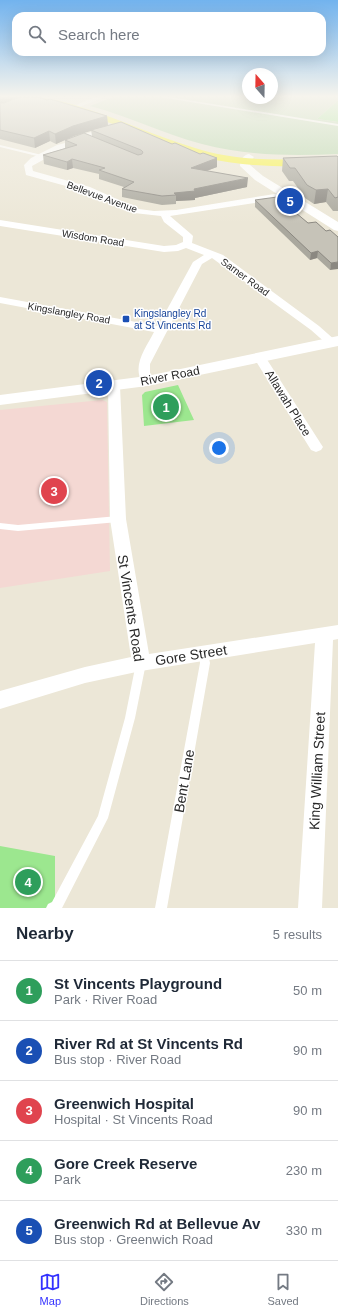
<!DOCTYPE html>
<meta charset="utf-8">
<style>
:root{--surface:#fff;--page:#f2f2f3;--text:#1f2937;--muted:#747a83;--line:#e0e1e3;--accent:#3331ff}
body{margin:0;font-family:Helvetica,sans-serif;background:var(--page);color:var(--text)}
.compass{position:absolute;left:242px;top:68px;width:36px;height:36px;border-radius:50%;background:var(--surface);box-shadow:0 4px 16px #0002;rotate:340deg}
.you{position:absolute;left:219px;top:448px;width:14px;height:14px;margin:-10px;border:3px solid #fff;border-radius:50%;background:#1a73e8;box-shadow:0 0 0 6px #1a73e833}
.badge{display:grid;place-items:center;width:26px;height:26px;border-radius:50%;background:var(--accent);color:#fff;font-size:13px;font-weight:700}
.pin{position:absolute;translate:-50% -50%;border:2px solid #fff;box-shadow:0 1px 4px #0006}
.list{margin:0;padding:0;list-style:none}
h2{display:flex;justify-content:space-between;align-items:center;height:52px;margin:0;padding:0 16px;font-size:17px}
h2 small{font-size:13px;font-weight:400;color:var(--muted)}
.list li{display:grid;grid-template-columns:26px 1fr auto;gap:12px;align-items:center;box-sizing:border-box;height:60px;padding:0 16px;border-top:1px solid var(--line)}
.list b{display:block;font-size:15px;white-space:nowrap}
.list p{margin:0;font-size:13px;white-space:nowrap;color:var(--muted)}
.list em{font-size:13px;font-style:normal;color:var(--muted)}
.icon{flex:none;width:22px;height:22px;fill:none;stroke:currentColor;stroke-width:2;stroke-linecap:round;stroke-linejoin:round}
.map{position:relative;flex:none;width:338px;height:908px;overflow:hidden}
.search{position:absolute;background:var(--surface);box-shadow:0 4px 16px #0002;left:12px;right:12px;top:12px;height:44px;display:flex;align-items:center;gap:10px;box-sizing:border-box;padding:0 14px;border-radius:12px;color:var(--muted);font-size:15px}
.sheet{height:352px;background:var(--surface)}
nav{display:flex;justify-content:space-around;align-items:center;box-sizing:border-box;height:56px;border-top:1px solid var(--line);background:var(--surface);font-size:11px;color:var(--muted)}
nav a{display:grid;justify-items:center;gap:2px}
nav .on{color:var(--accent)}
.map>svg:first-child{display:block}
.medical{fill:#f4d8d3}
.green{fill:#9ce78f}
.cemetery{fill:#b9d7ad}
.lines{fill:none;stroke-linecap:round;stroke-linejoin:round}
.service{fill:#fff;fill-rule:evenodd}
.minor{fill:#fff;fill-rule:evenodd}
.secondary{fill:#fff;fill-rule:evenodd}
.primary{fill:#faf44e;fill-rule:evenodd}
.wall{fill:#aaa89e}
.shaded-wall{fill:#8b8881}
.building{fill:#c6c3b8;stroke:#8b8881}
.transit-dot{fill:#1a4fb4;stroke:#fff;stroke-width:1.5}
.labels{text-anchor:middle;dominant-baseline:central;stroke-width:3;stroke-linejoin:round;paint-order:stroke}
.far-street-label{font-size:10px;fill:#282828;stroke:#fff}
.far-transit-label{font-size:10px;fill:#164399;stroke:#fff;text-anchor:start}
.street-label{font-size:12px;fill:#282828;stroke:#fff}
.near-street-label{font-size:14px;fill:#282828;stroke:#fff}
</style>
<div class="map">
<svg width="338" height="908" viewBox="0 0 338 908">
<rect width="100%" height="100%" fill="#ece7d7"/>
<path class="medical" d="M102,400L107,402L110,571L0,588V410Z"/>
<path class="green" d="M338,100V122L317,119Z
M178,385L194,420L144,426L142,395L145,392Z
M0,846L55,856V908H0Z"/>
<path class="cemetery" d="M113,97H338V100L317,119L338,122V154C292,156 247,156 202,144C164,134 128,116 90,106Z"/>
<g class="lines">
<path class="service" d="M160,97H169L338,124V126Z
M0,145L42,155L43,156L41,157L0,147Z
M118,516L121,517L122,519L121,521L118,522L18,531L0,529V523L18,525Z
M204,649L207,650L210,663L167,908H155L200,663L199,653L201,650Z
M141,659L144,660L146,663L135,718L108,818L62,908H46L48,904L52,902L98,816L125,718L136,663L138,660Z"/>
<path class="minor" d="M95,97H105L74,109L69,108Z
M110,127L114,129L113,131L80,141L75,146L63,149L32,166L33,171L90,187L139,209L154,211L176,210L287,192L290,193L291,195L287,198L170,216L191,234L193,236L192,243L223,255L319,326L336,341L338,343L336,345H328L311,330L212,258L202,264L150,364V373L153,381L151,384H143C131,366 146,348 154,332L0,303V297L158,326L193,262L204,255L186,248L178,251L164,252L0,226V220L164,246L176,245L183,242V237L164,222L161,216L134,213L84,191L26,175L24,165L31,158L57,145L69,142L74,137Z
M260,354L264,355L266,358L321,444L323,447L321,450L316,452L311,450L254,358L256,355Z
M114,382L118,383L120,386L126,519L149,654L338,625V639L333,640L322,908H298L315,643L141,671L85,683L0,709V691L85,667L131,657L110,519L108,386L110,383Z"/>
<path class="secondary" d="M249,154L254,157L250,162V165L263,176L338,222V231L334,230L255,180L240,166C240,160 243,155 249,154Z
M338,336V346L147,386L0,405V395L147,376Z"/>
<path class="primary" d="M30,97C49,97 66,102 84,108C122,120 158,137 195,148C241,163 291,160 338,157V165C292,167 247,168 202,157C173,151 146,137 119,126C90,116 61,107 32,99Z"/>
</g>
<path class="wall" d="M0,97L18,98L107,116L108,126L172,144L200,154L217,158V167L206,171L247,187L195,198V200L176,201V204L162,205L122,197V189L124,187L99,179V174L73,168L67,170L44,164L43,155L66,148H65V140L92,136L91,130L74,136L56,144L50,141L35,148L0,139Z
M338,157V211H333L326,202L314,204L305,198L293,181H289L282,171L283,158Z
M255,200L326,231L338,237L330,270L317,258L310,260L255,207Z"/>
<path class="shaded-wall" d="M2,97H18V100L0,108V98Z
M107,116L108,126L74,136L56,144L55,134L73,126Z
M49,131L50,141L35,148L34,138Z
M217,158V167L191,177V168Z
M72,159L73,168L67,170V162Z
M248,178L247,187L195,198V200L176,201V195L174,193Z
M328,189L326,202L314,204L316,190Z
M318,251L317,258L310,260L311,253Z
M338,262V269L330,270L331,263Z"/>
<path class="building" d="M19,97H38L47,100L50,99L107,116L73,126L55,134L49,131L34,138L0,130V103H4Z
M121,122L172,144L175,143L200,154L203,153L217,158L191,168L248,178L194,189L195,191L174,193L176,195L162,196L122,189L134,182L99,170L105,168L72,159L67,162L43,155L77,145L65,140L84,133L138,155L142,154L143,152L141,150L91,130Z
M337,156L338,157V197L335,198L328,189L316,190L307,185L295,168H290L283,158Z
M277,197L308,223L316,222L326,231L330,230L338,237V262L331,263L318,251L311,253L255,200Z"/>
<linearGradient id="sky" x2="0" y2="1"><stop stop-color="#72b3ee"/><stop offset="0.43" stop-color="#f6f4ed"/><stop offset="1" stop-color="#f6f4ed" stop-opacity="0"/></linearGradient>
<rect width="338" height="224" fill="url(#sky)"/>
<rect class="transit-dot" x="122" y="315" width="8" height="8" rx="2"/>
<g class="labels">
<g class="far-street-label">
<text transform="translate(102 197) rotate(20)">Bellevue Avenue</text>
<text transform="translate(93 238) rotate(9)">Wisdom Road</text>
<text transform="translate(245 277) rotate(36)">Sarner Road</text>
<text transform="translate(69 313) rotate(10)">Kingslangley Road</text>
</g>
<g class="far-transit-label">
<text x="134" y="313">Kingslangley Rd<tspan x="134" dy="12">at St Vincents Rd</tspan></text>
</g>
<g class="street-label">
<text transform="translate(170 376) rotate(-11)">River Road</text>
<text transform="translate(288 403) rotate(58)">Allawah Place</text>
</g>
<g class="near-street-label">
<text transform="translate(131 608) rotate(81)">St Vincents Road</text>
<text transform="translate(191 655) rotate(-9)">Gore Street</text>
<text transform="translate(317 771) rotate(-87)">King William Street</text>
<text transform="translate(184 781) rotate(-80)">Bent Lane</text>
</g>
</g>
</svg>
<svg class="compass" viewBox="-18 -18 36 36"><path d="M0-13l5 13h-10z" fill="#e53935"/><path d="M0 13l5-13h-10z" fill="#747a83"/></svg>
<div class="you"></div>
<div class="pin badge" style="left:166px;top:407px;background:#2e9e5b">1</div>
<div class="pin badge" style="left:99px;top:383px;background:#1a4fb4">2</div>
<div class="pin badge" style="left:54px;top:491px;background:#e0444e">3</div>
<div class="pin badge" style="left:28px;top:882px;background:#2e9e5b">4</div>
<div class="pin badge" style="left:290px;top:201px;background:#1a4fb4">5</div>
<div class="search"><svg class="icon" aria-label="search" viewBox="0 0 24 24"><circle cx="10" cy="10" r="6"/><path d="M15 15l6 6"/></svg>Search here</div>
</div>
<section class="sheet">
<h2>Nearby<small>5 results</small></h2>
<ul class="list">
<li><span class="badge" style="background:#2e9e5b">1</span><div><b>St Vincents Playground</b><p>Park · River Road</p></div><em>50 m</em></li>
<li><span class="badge" style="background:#1a4fb4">2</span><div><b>River Rd at St Vincents Rd</b><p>Bus stop · River Road</p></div><em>90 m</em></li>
<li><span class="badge" style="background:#e0444e">3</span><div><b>Greenwich Hospital</b><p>Hospital · St Vincents Road</p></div><em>90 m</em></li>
<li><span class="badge" style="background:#2e9e5b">4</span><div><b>Gore Creek Reserve</b><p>Park</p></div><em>230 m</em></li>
<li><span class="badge" style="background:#1a4fb4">5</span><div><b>Greenwich Rd at Bellevue Av</b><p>Bus stop · Greenwich Road</p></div><em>330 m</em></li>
</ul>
</section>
<nav>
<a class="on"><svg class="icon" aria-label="map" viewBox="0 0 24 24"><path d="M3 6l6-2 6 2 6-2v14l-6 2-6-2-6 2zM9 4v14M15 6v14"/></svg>Map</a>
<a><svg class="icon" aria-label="directions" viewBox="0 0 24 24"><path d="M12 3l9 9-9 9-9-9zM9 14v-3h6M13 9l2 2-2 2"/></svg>Directions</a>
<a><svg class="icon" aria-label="saved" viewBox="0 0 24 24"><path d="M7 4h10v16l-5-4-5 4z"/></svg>Saved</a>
</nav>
